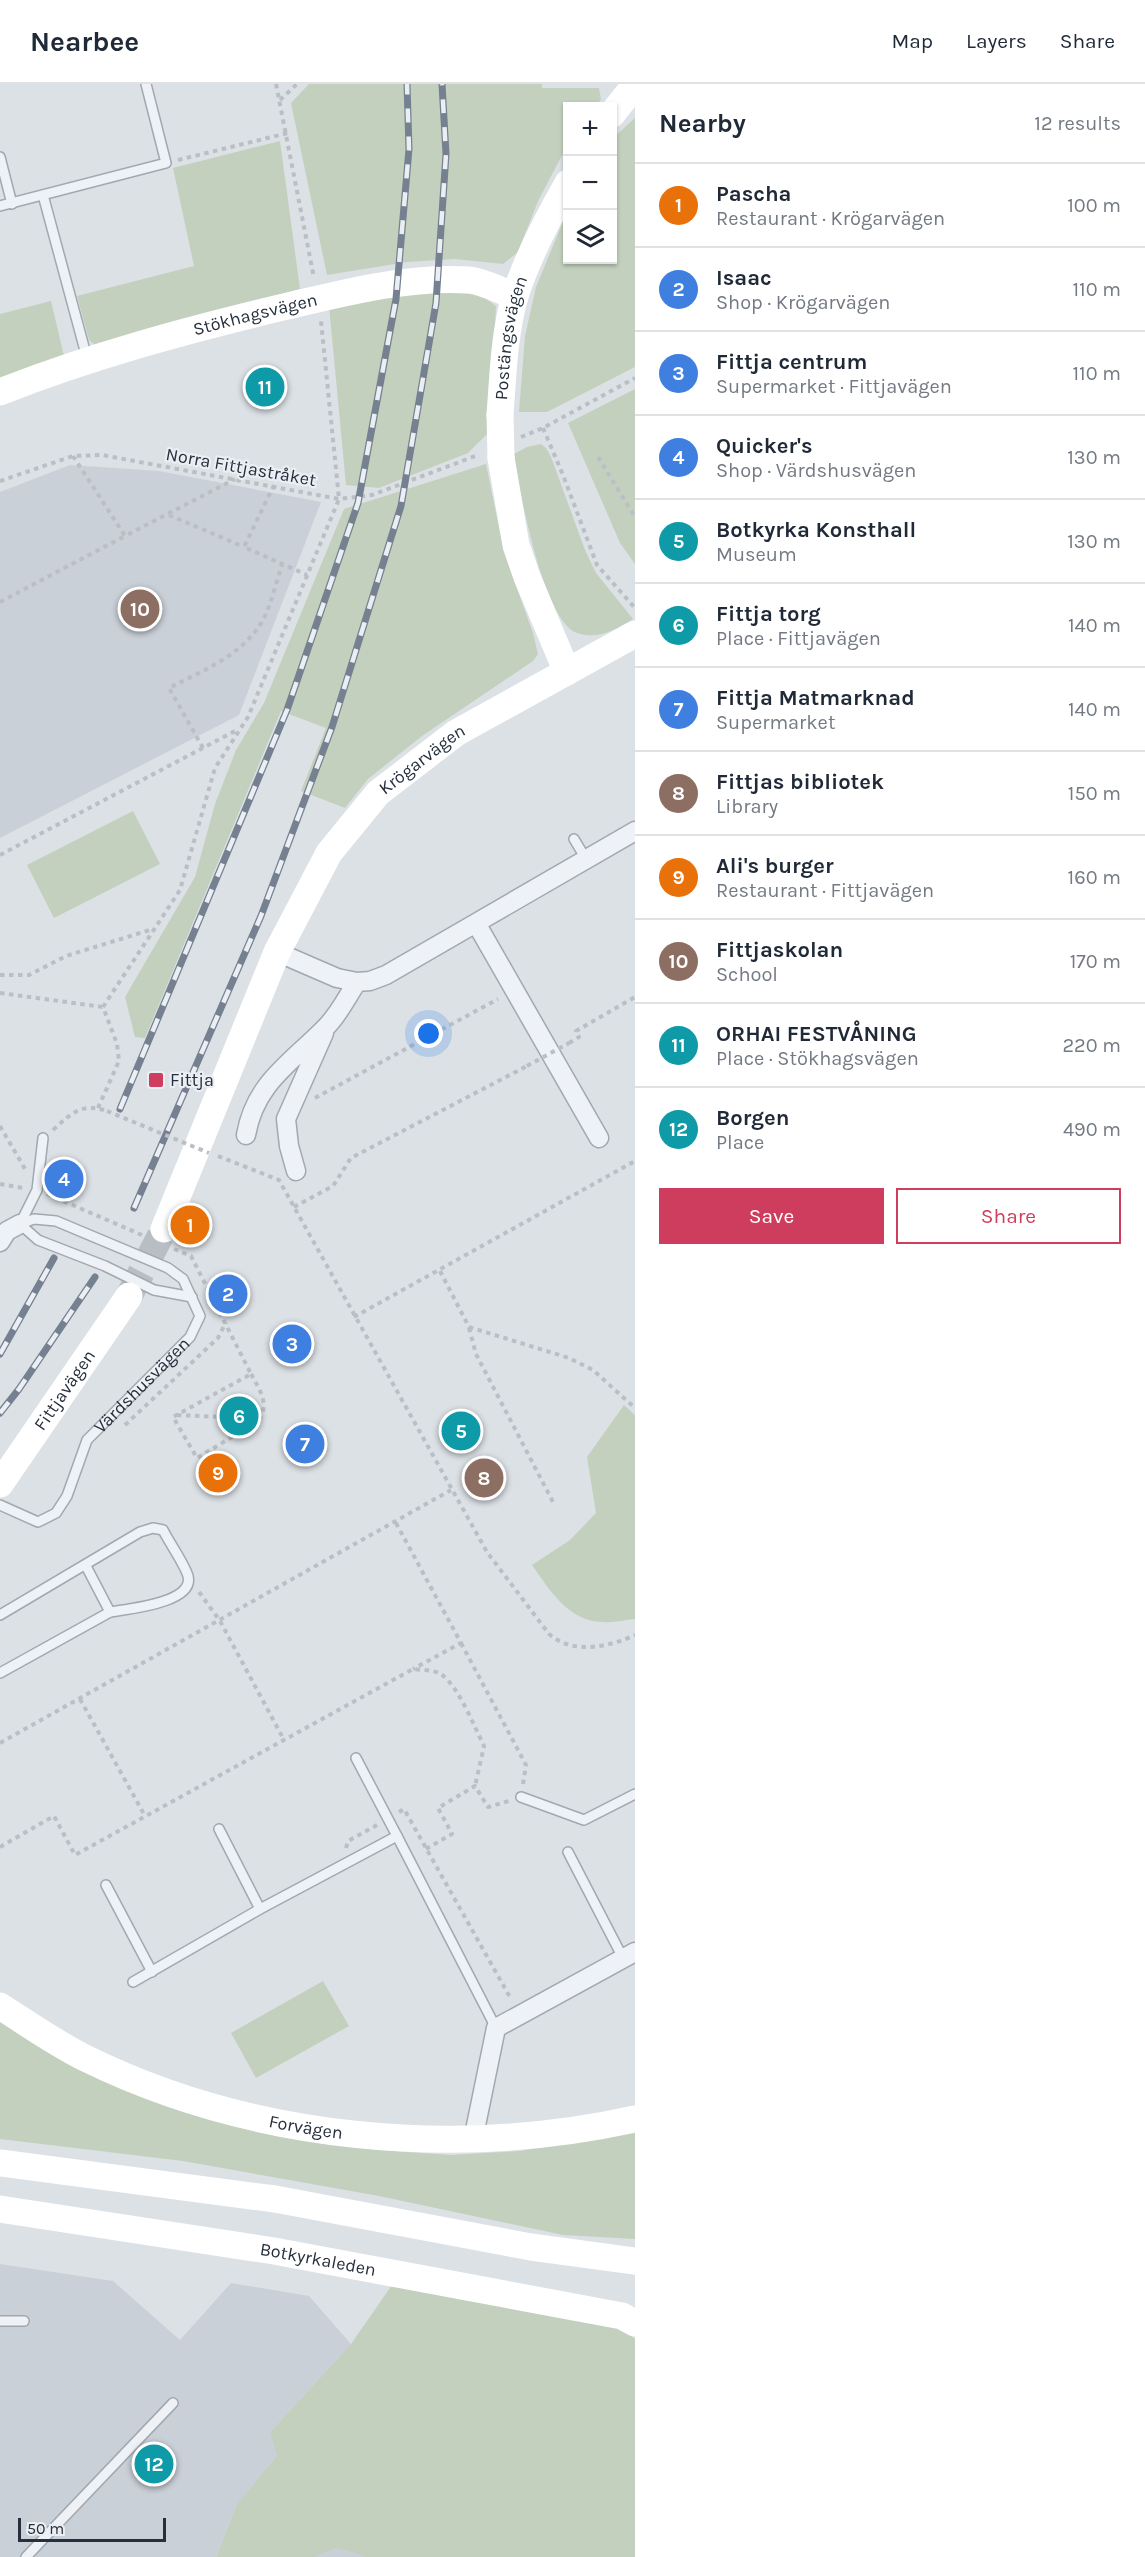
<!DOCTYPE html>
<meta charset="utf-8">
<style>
:root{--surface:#fff;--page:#f2f2f3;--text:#1f2937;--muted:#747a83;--line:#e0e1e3;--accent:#cf3d5e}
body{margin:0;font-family:Karla,sans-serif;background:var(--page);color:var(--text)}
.controls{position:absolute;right:18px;top:18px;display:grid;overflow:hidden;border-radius:0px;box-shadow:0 2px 4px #0004}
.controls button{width:54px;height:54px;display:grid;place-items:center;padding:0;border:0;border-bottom:2px solid var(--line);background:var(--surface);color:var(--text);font:30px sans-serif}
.scale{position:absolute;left:18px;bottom:15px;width:148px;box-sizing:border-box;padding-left:6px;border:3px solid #26303d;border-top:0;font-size:16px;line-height:21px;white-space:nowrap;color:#26303d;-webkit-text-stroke:4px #ebeff4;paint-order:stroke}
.you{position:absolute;left:429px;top:950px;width:21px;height:21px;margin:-15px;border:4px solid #fff;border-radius:50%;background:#1a73e8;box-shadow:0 0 0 9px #1a73e833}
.badge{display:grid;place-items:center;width:39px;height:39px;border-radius:50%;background:var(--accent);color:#fff;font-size:20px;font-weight:700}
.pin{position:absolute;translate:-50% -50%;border:3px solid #fff;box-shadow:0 2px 6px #0006}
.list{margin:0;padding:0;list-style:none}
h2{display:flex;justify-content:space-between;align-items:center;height:78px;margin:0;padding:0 24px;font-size:26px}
h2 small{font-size:20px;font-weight:400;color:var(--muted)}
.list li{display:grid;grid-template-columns:39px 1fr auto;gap:18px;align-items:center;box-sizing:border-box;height:84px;padding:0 24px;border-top:2px solid var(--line)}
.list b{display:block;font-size:22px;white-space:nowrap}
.list p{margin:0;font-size:20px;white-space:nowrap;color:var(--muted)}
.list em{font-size:20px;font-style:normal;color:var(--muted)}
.actions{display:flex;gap:12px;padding:18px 24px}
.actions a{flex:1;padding:14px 0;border:2px solid var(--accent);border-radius:0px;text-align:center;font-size:21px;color:var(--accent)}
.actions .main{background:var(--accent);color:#fff}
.icon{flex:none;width:33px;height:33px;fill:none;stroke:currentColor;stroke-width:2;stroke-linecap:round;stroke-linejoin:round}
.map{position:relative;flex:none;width:635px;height:2473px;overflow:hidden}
header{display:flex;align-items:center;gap:36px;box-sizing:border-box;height:84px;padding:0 30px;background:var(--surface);border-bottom:2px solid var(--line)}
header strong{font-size:28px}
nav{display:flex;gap:33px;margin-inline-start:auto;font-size:21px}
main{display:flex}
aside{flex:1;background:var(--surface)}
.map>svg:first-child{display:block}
.built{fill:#cad0d8}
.green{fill:#c3d0bd}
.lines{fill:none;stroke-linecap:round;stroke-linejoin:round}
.secondary-tunnel{stroke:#b8bec4;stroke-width:27;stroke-dasharray:27 14;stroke-linecap:butt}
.lane-casing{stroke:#a2a8b0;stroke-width:12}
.street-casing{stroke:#a2a8b0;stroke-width:21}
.path{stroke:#babfc5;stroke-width:4;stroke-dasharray:4.5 4.5;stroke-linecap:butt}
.lane{stroke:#eef1f5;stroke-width:9}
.street{stroke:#eef1f5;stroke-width:18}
.secondary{stroke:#fff;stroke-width:27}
.rail-casing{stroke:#758190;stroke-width:7}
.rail{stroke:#ebeff4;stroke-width:4.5;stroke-dasharray:14;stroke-linecap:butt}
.path-bridge{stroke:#babfc5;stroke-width:4;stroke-dasharray:4.5 4.5;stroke-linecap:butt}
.secondary-bridge{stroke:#fff;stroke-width:27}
.poi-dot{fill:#cf3d5e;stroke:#ebeff4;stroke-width:2}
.labels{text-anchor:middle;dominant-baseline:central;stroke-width:4.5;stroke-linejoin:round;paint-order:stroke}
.street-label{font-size:18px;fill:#26303d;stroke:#ebeff4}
.poi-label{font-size:18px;fill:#26303d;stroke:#ebeff4;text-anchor:start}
</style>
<header>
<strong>Nearbee</strong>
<nav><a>Map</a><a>Layers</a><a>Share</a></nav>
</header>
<main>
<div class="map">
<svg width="635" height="2473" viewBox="0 0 635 2473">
<rect width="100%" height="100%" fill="#dce1e6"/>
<path class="built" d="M70,381L159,387L321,418L239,631L0,754V408Z
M0,2180L113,2197L180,2256L231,2199L309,2212L351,2260L270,2348L278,2372L237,2420L216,2473H0Z
M351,2465L365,2473H316L325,2466Z"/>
<path class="green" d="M309,0H542V4H599L601,15L596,22H568L567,62L538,117L518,168L503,180L455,175L407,178L327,191L291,19Z
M635,34V283L547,328H519L525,252L536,203L567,128L568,176H612L613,54Z
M280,57L300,205L95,261L89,256L77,212L194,182L173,84Z
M454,204L476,208L496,222L489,348L468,369L379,404L346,401L329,222Z
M51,217L64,272L0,296V230Z
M635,305V480L620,459L568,339Z
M541,360L546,364L551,373L585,466L596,489L633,535C615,546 598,556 577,549C543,537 519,405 514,370L527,363Z
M486,380L504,468L533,549L538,570L533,577L422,652L368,695L345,724L301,707L326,644L281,627L145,954L135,953L125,913L195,793L215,720L236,666L264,619L344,425Z
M133,727L160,780L54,834L27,781Z
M624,1321L635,1331V1535C624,1536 613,1539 602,1538C568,1537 549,1505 532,1481L570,1456L596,1429L587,1373Z
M323,1897L349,1942L256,1994L231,1949Z
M0,1937L188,2028L246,2045L317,2059L378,2066L451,2071L520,2067L635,2048V2155L563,2151L379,2112L183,2077L0,2055Z
M392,2201L617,2240L635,2255V2473H365C349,2465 331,2461 316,2473H216L237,2420L277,2372L270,2348L351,2260Z"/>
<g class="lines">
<path class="secondary-tunnel" d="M129,1212L164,1145"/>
<g class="lane-casing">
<g id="lane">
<path d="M0,73L12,120"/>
<path d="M43,111L87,274"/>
<path d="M0,122L166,79L146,0"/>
<path d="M574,755L586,775"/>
<path d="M20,1140L38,1156L105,1182L154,1206L192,1213"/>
<path d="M20,1140L37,1106L43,1054"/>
<path id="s1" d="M0,1421L38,1438L56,1429L67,1412L87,1356L190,1253L200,1232L183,1195L168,1184L56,1137L34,1135L20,1140"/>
<path d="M0,1531L140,1448L153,1444L163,1446C169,1458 185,1481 188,1492C195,1519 127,1525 110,1528"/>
<path d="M0,1589L110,1528L86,1482"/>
<path d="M356,1674L397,1752"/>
<path d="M521,1713L584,1736L635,1710"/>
<path d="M219,1745L260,1825"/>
<path d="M568,1768L623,1874"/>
<path d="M106,1801L152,1888"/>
<path d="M133,1898L260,1825L397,1752L496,1944"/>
<path d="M0,2237H24"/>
<path d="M26,2473L173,2319"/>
</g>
</g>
<g class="street-casing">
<path id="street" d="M476,839L635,747
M357,898L370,897L386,891L476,839L599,1054
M246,1051C255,999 291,979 325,944C338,932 347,913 357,898L337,894L277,868
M296,1087L289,1062L286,1035L324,949
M0,1158L7,1147L20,1140
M473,2056L496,1944L635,1868"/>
</g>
<path class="path" d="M276,0L314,194
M280,16L297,0
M178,76L288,49
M543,344L563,391L597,481L635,524
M521,353L543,344L635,294
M73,372L125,452L235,395
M598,373L635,433
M0,397L73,372L102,371L339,415L372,411L478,371
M274,401L244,463L307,491
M169,431L244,463
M0,518L125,452
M203,664L169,604C204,586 244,571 264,534C272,518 276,498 282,481
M0,771L237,646
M0,891H29L66,872L153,845
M0,909L103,923
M103,923L180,806L215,684L248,633L339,415L321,237
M569,959L579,953L576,947L635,913
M315,1014L498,915
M98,1024L119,977L117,960L103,923
M0,1042L25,1085
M53,1046C71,1030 81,1018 107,1027
M218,1072L279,1096L487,1468L549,1550C573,1571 609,1563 635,1551
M0,1100L23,1104
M47,1110L142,1151
M294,1123L333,1102L351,1074L527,982
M174,1165L191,1172L251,1290
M440,1187L469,1243L569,1274L593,1286L635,1324
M354,1233L635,1077
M469,1244L476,1270L553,1418
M251,1290C260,1306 271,1322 257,1338L197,1374L173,1333Z
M177,1331L222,1333L256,1338
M125,1341L218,1254L226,1238
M396,1439L461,1559L413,1585
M199,1508L220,1537L284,1656
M461,1559L526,1681L523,1700
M80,1615L145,1732
M0,1659L451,1406
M399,1728L404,1725L511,1915
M0,1763L54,1732L75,1771L413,1585C421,1586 434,1586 441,1590C459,1603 474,1642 484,1662L475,1702
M346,1764L348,1757L377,1741
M426,1765L452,1750L438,1724L475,1702L488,1723L509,1717"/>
<use href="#lane" class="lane"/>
<use href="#street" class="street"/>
<g class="secondary">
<path d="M612,30L635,1"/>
<path id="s2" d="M0,308C91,272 184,247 279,224C340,210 405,192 468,196C483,197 501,207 515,212"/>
<path id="s3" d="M500,331C503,292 504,250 515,212C527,174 548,134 568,99"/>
<path d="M501,374L516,461L527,493L567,588"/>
<path id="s4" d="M164,1145L277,868L329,769L378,709L456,649L635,550"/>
<path id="s5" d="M0,1400L129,1212"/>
<path id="s6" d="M0,1922C28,1940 55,1959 85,1974C252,2056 454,2075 635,2035"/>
<path d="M0,2079L275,2115L531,2163L635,2177"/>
<path id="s7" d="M0,2125L274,2167L622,2232L635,2239"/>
</g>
<g class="rail-casing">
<path id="rail" d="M120,1025L287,626L358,419L396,215L409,65L407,0
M134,1124L261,832L332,643L401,422L436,219L446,70L442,0
M0,1270L54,1174
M0,1329L19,1305L95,1193"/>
</g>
<use href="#rail" class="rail"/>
<path class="path-bridge" d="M527,982L569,959
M107,1027L209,1069"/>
<path class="secondary-bridge" d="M500,331L501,374"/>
</g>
<rect class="poi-dot" x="148" y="988" width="16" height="16" rx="3"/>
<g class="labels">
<g class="street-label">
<text stroke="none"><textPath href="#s2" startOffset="267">Stökhagsvägen</textPath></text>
<text stroke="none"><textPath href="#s3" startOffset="78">Postängsvägen</textPath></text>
<text transform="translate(241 383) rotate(10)">Norra Fittjastråket</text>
<text stroke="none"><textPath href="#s4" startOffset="544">Krögarvägen</textPath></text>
<text stroke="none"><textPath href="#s1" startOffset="219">Värdshusvägen</textPath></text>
<text stroke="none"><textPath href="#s5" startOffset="114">Fittjavägen</textPath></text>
<text stroke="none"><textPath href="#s6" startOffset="332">Forvägen</textPath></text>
<text stroke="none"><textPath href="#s7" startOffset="322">Botkyrkaleden</textPath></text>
</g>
<g class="poi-label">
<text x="170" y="996">Fittja</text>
</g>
</g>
</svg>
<div class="controls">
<button>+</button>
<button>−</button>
<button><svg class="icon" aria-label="layers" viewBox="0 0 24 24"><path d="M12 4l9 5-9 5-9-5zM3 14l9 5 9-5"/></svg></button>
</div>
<div class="scale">50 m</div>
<div class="you"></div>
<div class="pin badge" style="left:190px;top:1141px;background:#e8710a">1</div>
<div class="pin badge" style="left:228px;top:1210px;background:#3f7fe0">2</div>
<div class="pin badge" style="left:292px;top:1260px;background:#3f7fe0">3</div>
<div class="pin badge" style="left:64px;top:1095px;background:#3f7fe0">4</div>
<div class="pin badge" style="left:461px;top:1347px;background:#0f9aa8">5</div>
<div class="pin badge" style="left:239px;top:1332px;background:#0f9aa8">6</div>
<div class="pin badge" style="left:305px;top:1360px;background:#3f7fe0">7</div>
<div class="pin badge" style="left:484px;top:1394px;background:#8d6e63">8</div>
<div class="pin badge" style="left:218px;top:1389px;background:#e8710a">9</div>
<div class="pin badge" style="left:140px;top:525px;background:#8d6e63">10</div>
<div class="pin badge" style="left:265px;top:303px;background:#0f9aa8">11</div>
<div class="pin badge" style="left:154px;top:2380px;background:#0f9aa8">12</div>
</div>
<aside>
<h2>Nearby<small>12 results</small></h2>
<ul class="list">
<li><span class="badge" style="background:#e8710a">1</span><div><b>Pascha</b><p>Restaurant · Krögarvägen</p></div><em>100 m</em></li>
<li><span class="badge" style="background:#3f7fe0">2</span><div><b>Isaac</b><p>Shop · Krögarvägen</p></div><em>110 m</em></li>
<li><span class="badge" style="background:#3f7fe0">3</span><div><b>Fittja centrum</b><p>Supermarket · Fittjavägen</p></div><em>110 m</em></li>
<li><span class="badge" style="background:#3f7fe0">4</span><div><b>Quicker's</b><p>Shop · Värdshusvägen</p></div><em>130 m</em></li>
<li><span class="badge" style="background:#0f9aa8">5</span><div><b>Botkyrka Konsthall</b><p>Museum</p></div><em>130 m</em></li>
<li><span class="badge" style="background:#0f9aa8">6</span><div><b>Fittja torg</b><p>Place · Fittjavägen</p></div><em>140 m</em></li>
<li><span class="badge" style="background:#3f7fe0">7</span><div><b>Fittja Matmarknad</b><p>Supermarket</p></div><em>140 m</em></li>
<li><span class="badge" style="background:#8d6e63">8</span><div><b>Fittjas bibliotek</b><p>Library</p></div><em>150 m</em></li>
<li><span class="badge" style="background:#e8710a">9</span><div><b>Ali's burger</b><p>Restaurant · Fittjavägen</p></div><em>160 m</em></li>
<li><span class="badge" style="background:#8d6e63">10</span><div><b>Fittjaskolan</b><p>School</p></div><em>170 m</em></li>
<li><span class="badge" style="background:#0f9aa8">11</span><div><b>ORHAI FESTVÅNING</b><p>Place · Stökhagsvägen</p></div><em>220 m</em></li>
<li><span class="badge" style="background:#0f9aa8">12</span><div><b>Borgen</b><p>Place</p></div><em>490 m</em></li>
</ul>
<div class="actions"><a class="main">Save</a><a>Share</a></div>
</aside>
</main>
